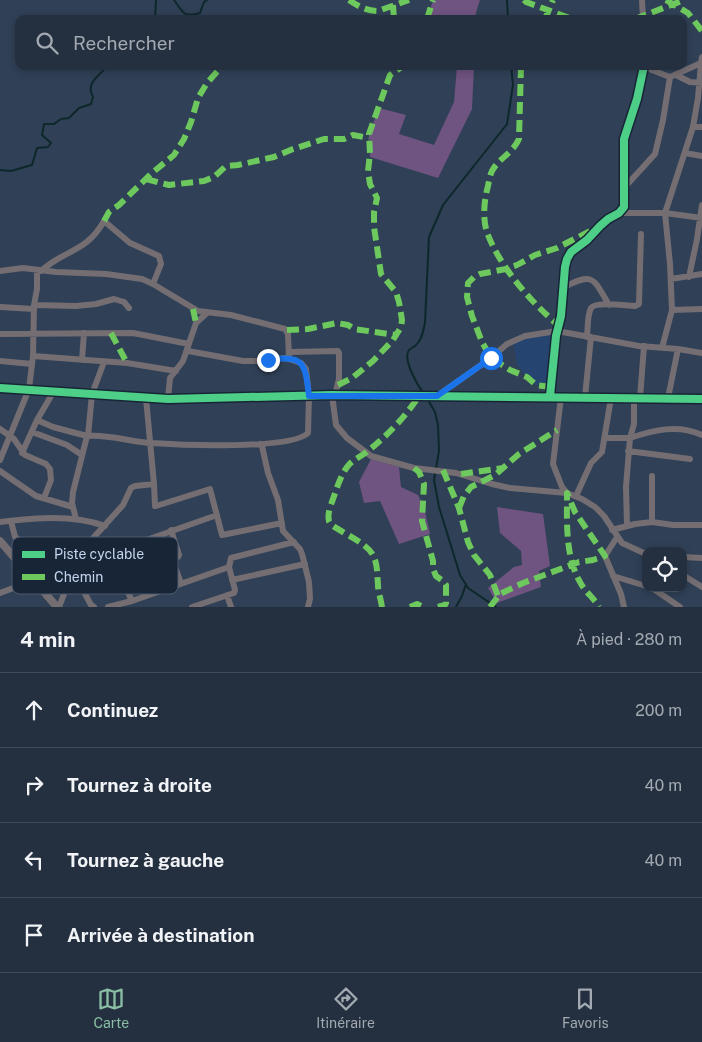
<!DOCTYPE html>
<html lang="fr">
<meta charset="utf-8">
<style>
:root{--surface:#243040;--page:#2c3847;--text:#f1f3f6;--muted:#a3a9b1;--line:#414b59;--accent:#8abfa5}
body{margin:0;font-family:"Public Sans",sans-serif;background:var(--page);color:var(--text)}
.controls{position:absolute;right:15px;bottom:15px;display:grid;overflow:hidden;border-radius:10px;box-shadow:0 2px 8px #0003}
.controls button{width:45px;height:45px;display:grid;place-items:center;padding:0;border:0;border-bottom:1px solid var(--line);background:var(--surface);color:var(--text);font:25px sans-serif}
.stop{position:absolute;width:15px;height:15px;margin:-11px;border:4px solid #1a73e8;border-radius:50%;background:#fff}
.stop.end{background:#1a73e8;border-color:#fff;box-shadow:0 1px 5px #0008}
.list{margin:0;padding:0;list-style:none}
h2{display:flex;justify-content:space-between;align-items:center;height:65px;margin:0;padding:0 20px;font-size:21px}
h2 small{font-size:16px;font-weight:400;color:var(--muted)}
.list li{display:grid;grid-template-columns:32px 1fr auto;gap:15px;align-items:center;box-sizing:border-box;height:75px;padding:0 20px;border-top:1px solid var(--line)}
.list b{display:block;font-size:19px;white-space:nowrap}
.list em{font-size:16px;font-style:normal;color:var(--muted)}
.icon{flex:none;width:28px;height:28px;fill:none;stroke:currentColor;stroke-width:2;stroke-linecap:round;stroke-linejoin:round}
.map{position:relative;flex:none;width:702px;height:607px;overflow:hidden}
.search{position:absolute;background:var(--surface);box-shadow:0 2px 8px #0003;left:15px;right:15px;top:15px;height:55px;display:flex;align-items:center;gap:12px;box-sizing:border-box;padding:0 18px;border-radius:10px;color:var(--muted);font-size:19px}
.sheet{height:365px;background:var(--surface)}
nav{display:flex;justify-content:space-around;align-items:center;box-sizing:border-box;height:70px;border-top:1px solid var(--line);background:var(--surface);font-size:14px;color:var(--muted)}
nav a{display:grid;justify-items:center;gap:2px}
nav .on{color:var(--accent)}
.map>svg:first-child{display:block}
.built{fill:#25446f}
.forest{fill:#6f5380}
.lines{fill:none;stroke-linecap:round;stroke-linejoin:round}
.stream{stroke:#0d282b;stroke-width:2}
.minor{stroke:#746e72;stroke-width:6}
.tertiary{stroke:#746e72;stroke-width:8}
.quiet{stroke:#6dc95d;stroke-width:6;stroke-dasharray:12 6;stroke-linecap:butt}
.cycleway-casing{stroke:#182537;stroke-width:11}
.cycleway{stroke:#4dcf88;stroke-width:8}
.route{stroke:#1a73e8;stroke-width:6}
.key{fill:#182537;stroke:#4c5a6e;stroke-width:1}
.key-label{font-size:14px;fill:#c4d5ee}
</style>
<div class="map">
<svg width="702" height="607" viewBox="0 0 702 607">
<rect width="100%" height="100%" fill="#304056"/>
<path class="built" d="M555,330L551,387L536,385L527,377L517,365L513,339Z"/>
<path class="forest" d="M433,0H480L474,19H425L430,10Z
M457,66H474L472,109L438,178L370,157L369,134L379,108L406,115L399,134L434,145L454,102Z
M371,459L399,467L401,487L418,495L424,507L430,534L399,544L380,501L364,503L359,482Z
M497,507L543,514L550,566L539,571L541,587L497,603L488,588L514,567L522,565L521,551L500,533Z"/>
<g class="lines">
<path class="stream" d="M174,0C183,12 183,18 200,13L204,2L207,0
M507,0L508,19
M155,19L156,0
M0,170L11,171L32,165L37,148L48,147L51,143L42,135L44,124H54L61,119L69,118L79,108L91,104L93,97C85,82 100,76 107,66
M424,394C418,386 402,359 409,350C411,348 414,347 416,345C422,340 423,331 425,323L429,237L443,205L507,124L513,85L511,66
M427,398L435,412L438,425L439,451L434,480L439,507L460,575L468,588L496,607
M456,607L462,596L466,584"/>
<path class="minor" d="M642,0L643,19
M644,67L670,77L701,63L702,57
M676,75L690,82L702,83
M693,127H702
M685,153L702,156
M624,188L655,154L663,120L670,77
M619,213H665L702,218
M0,271L23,268L56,272L106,274L142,279L153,284L198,311L231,315L285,329L288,334L289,358
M41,271C65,249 86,253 104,221L130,243L159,256L161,264L153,284
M689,277L697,239L702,205
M671,279L702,274
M564,287C594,272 593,278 609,305
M34,305L76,306L96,304L114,299L124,302L129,308
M0,307L34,309
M672,310L702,309
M0,334L133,333L189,344
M587,337C588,328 587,316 591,308C596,301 626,306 635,306L639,304L641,234
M662,348L672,310L670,264L665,213L693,127L698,98L701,63
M290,352L338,351L339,353V379L335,395
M33,356L127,363L176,371
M82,360L84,333
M0,361L32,364
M332,395L336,425L347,438L371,456L414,468L456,473L492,484L510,488L567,493
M437,396L491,358L507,344L525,336L557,331L639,346L678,349L702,353
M550,396L556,336L561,316L565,267L567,259L571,252L587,240L600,226L608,219L619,213L624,207V139L637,99L644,66
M561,397L553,464L562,487L567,493L582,499L595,507L604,516L622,543L646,554
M585,397L591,337
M634,398V424L630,438C654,430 678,424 702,435
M640,398L644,346
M668,398L678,349
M168,399L170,378L183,361L196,323L207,313
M37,420L53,427L87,436
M0,429L14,439L25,455L46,464L50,469L51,480L44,498
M32,432L67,445L82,455
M88,436L92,394L104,362
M606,438H630L626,487L627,526
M260,444L262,446L268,473L278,500L283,531L300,549L302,554L309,582L310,599L308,607
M628,451L690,459
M22,453L37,420L54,391
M0,460L29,389L33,356L34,305L37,289V270
M0,471L36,496L73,507
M652,476V522
M154,484L155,506H156L210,489L222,535L282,523
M576,496L591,463L602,452L611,398
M76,519L72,503L73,492L87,436C108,434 131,442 152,443C179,445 291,450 308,433L309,396L306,369L301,363L286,358L258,361H243L188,351
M11,521L15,537L29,547L63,556L77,561L93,559L217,515
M0,522C34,518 72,514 105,526
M612,530L635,524L652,522L673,525H702
M617,537L605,556L621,594L624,607
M683,557L702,558
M172,559L181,583
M683,575L702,587
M613,576L646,586
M121,577L132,601
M232,580L305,564
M68,584L79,589H86L178,557L179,555L171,530
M652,588L680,607
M83,590L91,605L94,607
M0,593L35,580
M227,595L231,607
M59,607L77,561L94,537L123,505L131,488L135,486L154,484L146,398
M108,607L132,601L229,567
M192,607L234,593L235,590L229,567L231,558L294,542"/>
<path class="tertiary" d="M0,388L168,399L332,395L702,399
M0,541L57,607"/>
<path class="quiet" d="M349,0C358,6 366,11 378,11L409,0
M524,0L526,2L572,19
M666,0L688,13L702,31
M393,5L394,19
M427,19L433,0
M545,19L553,0
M635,19L684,0
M521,66L519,139C512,154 499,158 492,171C490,175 489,181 488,186C484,201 482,220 488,235C501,268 531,302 558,325
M146,179L169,185L204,181L214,177L226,166L238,165L274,157L293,149L324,139H344L353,135L369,138
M104,221L109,212L119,205L152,173L174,155L184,139L191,122L198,98L207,83L222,66
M193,309L196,323
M287,330L308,329L337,323L348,325L354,329L396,335
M111,333L127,363
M338,385L352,378L373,361L393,340L401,327L402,320L399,302L396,292L381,274L374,227V212L377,198L370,184L368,171L370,154L369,134L390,75L403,66
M551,387L536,385L527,377L510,370L491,358L482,342L472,316L467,297L468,283L474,277L480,274L506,269L517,265L535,255L557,248L590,231
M414,468L419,472L424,484L422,521L433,561V569L436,576L443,581L446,585V603L445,605L438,607
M443,470L459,508L468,542L474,555L490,575L498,596
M461,474L503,468
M459,508L464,496L471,487L495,475L519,454L557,430
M382,607C381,599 378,592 378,585C377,574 378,565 373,555C365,540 331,529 329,521C327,513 331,505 333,499C337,488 340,477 347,467C353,459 361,457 368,451C388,435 405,417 419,396
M410,607L417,604L423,607
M490,607L500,594L523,583L579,562L593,560L605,556L575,512L567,493C567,522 565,556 580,582C585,592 594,598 599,607"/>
<g class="cycleway-casing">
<path id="cycleway" d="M0,388L168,399L332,395L702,399
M550,396L556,336L561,316L565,267L567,259L571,252L587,240L600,226L608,219L619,213L624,207V139L637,99L644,66"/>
</g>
<use href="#cycleway" class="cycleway"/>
</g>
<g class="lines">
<path class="route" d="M268,360C304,355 305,362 309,396H437L491,358"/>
</g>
<rect x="12" y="537" width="166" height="57" rx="8" class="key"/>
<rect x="22" y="551" width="23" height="7" fill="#4dcf88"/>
<rect x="22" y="574" width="23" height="6" fill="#6dc95d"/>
<g class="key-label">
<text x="54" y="559">Piste cyclable</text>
<text x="54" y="582">Chemin</text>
</g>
</svg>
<div class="controls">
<button><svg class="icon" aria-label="locate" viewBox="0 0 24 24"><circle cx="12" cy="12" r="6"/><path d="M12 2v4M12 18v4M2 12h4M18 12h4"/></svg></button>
</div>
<div class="stop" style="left:491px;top:358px"></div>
<div class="stop end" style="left:268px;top:360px"></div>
<div class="search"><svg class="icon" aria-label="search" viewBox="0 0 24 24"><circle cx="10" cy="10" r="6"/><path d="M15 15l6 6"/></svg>Rechercher</div>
</div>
<section class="sheet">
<h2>4 min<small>À pied · 280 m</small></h2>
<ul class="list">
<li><svg class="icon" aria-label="ahead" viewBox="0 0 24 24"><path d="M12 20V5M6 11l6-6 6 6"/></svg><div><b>Continuez</b></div><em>200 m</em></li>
<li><svg class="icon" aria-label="right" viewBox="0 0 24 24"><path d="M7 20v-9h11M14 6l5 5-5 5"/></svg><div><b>Tournez à droite</b></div><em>40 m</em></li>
<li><svg class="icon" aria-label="left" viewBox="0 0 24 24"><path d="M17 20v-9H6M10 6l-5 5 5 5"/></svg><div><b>Tournez à gauche</b></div><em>40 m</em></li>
<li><svg class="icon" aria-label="arrive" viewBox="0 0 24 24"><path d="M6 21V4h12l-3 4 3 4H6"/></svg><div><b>Arrivée à destination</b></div></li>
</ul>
</section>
<nav>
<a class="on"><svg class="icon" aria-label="map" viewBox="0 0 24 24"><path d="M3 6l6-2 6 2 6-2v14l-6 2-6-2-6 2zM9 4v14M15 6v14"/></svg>Carte</a>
<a><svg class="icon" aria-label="directions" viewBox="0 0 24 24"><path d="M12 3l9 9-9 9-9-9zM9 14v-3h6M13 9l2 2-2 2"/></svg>Itinéraire</a>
<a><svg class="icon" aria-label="saved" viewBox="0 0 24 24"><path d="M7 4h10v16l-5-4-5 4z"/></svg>Favoris</a>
</nav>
